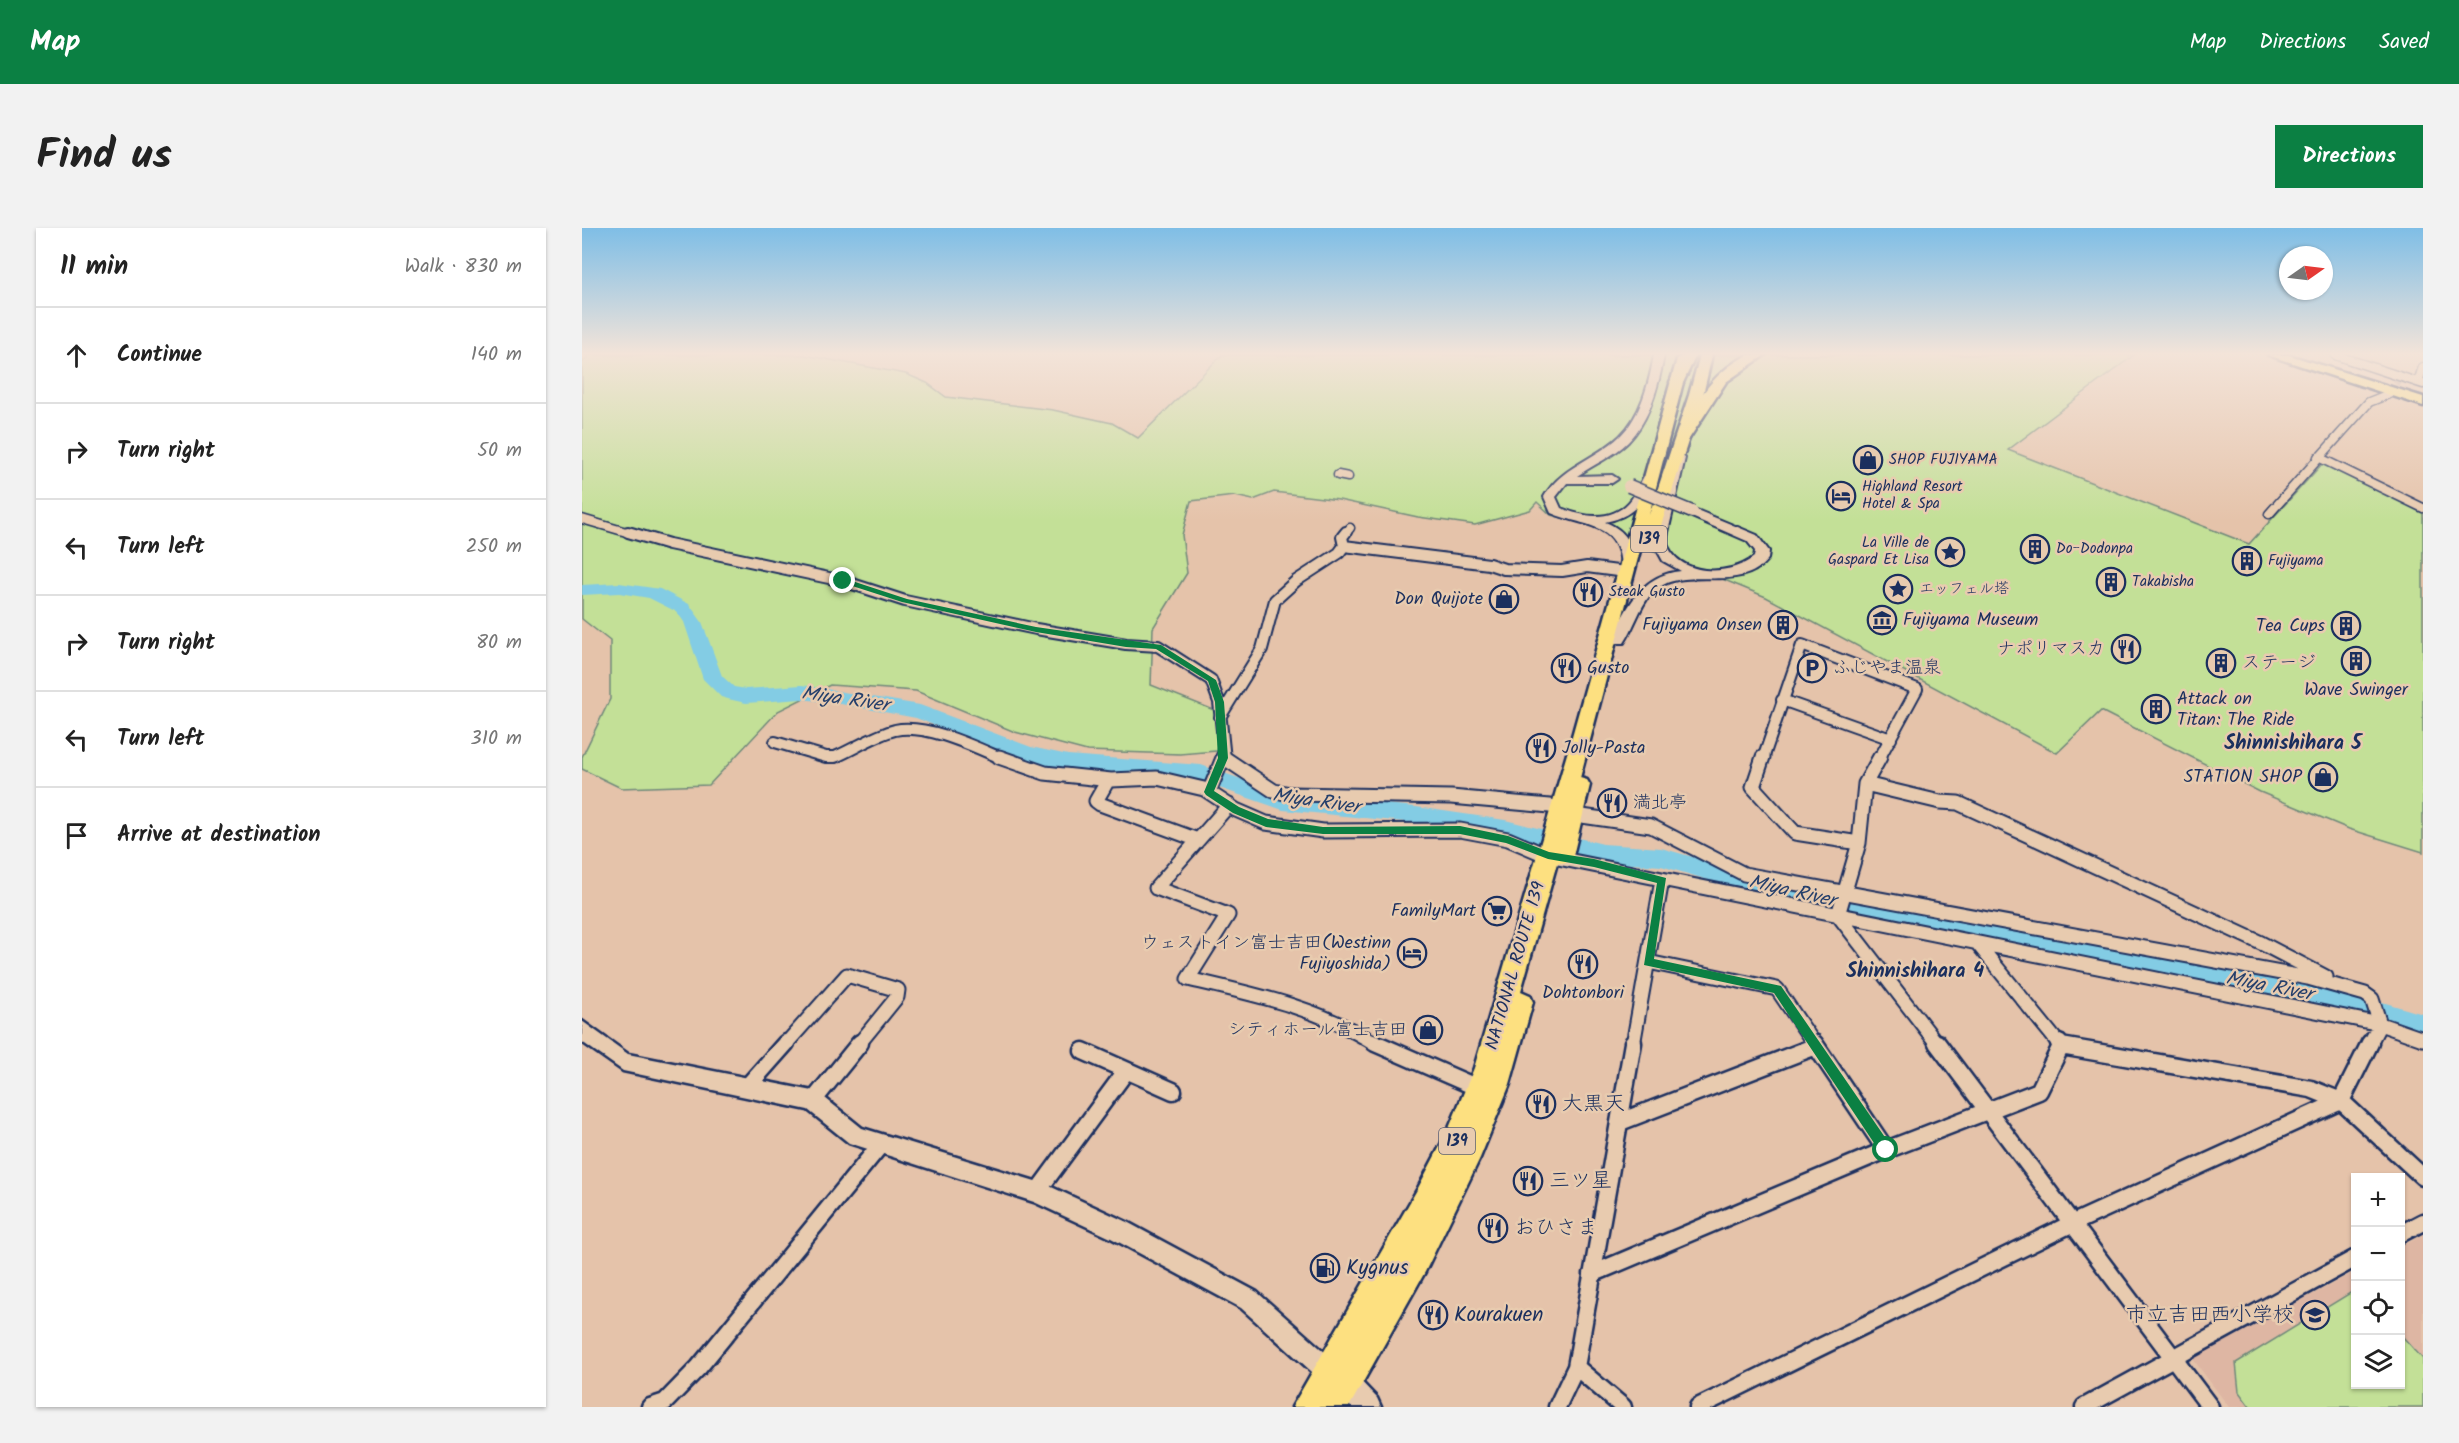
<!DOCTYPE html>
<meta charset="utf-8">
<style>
:root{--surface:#fff;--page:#f2f2f2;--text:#222;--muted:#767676;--line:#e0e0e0;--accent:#0b8043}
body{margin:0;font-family:Kalam,"Klee One",sans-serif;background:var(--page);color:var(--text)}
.controls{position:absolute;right:18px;bottom:18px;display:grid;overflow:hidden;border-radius:0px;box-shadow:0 2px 4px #0004}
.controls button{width:54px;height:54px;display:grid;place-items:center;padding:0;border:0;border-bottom:2px solid var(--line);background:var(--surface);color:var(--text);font:30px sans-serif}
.compass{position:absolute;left:1697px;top:18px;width:54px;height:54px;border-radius:50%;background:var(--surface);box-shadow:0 2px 4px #0004;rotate:76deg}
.stop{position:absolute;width:18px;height:18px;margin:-14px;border:4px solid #0b8043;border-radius:50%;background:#fff}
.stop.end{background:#0b8043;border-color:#fff;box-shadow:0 2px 6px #0008}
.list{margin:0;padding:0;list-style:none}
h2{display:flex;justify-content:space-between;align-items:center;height:78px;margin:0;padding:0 24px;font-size:26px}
h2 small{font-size:20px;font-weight:400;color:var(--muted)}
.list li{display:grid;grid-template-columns:39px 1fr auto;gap:18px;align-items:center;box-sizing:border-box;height:96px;padding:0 24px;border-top:2px solid var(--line)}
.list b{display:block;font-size:22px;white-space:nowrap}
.list em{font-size:20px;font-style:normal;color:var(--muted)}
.icon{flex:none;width:33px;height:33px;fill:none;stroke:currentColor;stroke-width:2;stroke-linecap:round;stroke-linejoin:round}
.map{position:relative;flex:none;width:1841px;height:1179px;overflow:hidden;border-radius:0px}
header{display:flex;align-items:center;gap:36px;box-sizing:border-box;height:84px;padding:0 30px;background:var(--accent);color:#fff}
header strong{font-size:28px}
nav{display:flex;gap:33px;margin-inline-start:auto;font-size:21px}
.intro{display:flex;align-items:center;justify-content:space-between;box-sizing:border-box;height:144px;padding:0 36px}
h1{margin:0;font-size:42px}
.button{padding:15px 27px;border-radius:0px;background:var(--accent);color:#fff;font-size:21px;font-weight:700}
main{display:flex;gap:36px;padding:0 36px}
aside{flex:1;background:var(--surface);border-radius:0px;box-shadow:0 2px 4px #0004}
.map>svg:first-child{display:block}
.built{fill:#deb6a3}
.green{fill:#c3e097;stroke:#6f887a;stroke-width:1.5}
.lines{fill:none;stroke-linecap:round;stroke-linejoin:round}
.river{fill:#83cce4;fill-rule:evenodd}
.minor-tunnel{stroke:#bda59b;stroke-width:8;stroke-dasharray:8 4;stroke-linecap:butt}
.minor-far3-casing{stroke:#1b2f5e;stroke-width:11}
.minor-far2-casing{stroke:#1b2f5e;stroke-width:14}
.minor-far1-casing{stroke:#1b2f5e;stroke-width:17}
.minor-casing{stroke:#1b2f5e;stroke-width:21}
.tertiary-casing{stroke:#1b2f5e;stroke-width:5}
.secondary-casing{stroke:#1b2f5e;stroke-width:4}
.trunk-casing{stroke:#1b2f5e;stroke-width:5}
.motorway-casing{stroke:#1b2f5e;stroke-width:5}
.minor-far3{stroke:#e8cbaf;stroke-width:8}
.minor-far2{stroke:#e8cbaf;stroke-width:10}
.minor-far1{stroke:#e8cbaf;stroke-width:13}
.minor{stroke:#e8cbaf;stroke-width:16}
.tertiary{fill:#e8cbaf;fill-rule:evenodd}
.secondary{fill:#e8cbaf;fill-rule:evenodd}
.trunk{fill:#fde080;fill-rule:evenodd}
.motorway{fill:#fde080;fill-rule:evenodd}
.secondary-bridge-casing{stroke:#1b2f5e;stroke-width:15;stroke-linecap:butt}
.secondary-bridge{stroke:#e8cbaf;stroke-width:12}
.route{fill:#0b8043}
.labels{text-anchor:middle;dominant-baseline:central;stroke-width:5;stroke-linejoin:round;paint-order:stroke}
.far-poi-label{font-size:15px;fill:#1b2f5e;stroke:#e8cbaf;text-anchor:start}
.shield{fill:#e8cbaf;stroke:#585e76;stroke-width:1.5}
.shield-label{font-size:16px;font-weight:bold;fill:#1b2f5e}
.poi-label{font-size:18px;fill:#1b2f5e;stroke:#e8cbaf;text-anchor:end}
.street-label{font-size:18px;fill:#1b2f5e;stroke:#e8cbaf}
.water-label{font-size:20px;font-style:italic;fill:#253f6b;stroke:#e8cbaf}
.neighbourhood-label{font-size:20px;font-weight:bold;fill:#1b2f5e;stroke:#e8cbaf}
.near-poi-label{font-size:21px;fill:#1b2f5e;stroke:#e8cbaf;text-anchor:start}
</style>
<header>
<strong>Map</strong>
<nav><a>Map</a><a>Directions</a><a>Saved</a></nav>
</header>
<div class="intro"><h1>Find us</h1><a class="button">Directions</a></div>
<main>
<aside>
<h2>11 min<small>Walk · 830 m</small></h2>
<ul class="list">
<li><svg class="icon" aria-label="ahead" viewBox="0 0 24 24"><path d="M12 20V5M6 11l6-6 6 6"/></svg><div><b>Continue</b></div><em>140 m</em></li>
<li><svg class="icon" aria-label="right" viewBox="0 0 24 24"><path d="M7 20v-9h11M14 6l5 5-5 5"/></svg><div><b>Turn right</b></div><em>50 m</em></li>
<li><svg class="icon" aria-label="left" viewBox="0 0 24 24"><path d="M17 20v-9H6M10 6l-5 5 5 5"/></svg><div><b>Turn left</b></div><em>250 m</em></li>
<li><svg class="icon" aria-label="right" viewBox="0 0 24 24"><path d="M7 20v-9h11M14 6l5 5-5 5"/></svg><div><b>Turn right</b></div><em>80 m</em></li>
<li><svg class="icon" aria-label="left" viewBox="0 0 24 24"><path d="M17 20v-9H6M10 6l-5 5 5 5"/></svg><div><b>Turn left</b></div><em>310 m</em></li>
<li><svg class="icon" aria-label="arrive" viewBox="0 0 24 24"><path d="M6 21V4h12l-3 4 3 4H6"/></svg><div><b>Arrive at destination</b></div></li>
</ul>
</aside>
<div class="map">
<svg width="1841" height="1179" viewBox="0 0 1841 1179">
<rect width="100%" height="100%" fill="#e5c3aa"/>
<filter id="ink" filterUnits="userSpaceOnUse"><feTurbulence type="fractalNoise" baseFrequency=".0167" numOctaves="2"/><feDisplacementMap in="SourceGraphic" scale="12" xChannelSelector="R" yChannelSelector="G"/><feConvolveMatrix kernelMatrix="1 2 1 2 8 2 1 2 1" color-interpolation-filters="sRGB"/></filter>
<g filter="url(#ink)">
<path class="built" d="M1841,1007V1179H1647L1611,1131L1773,1044L1774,1156H1818L1819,1019Z"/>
<path class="green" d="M7,127H222L324,146L345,155L364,169L471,182L530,195L556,210L640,127H1552L1426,222L1667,316L1741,235L1841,284V624L1767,601L1678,564L1519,483L1475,525L1184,369L1011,298L969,287L955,274L948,282L893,297L836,289L757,272L692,264L671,272L653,268L609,273L600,307L605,345L571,400L569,457L642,486L646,522L598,526L505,523L433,504L334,463L248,457L196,483L127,557L39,560L0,541V529L28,471V413L0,391V135Z
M1773,1062L1774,1156H1818L1819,1107L1841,1131V1179H1668L1657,1164L1654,1135Z"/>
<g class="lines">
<path class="river" d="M37,355L78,361L107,376L120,394L140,448L152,459L164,461L220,457L338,477L449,519L486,527L619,537L702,566L834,579L923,592L1021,616L1079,620L1221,660L1307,673L1773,766L1841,786V810L1773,788L1678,771L1307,693L1221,680L1079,638L1021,634L923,610L834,595L701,582L617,553L486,543L437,531L334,490L259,476L220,471L164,475L146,471L139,469L121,451L102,394L95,384L67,370L37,365L0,367V357Z"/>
<path class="minor-tunnel" d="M1807,166L1817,152"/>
<g class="minor-far3-casing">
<path id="minor-far3" d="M1753,127L1841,156
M1836,154L1841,139
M1736,229L1841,280
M756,247L766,249
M1687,286L1787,174L1807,166
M0,291L51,306
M763,306L768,300"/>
</g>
<g class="minor-far2-casing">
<path id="minor-far2" d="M46,304L87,316L261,353L323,373L454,401L544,416L576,418L629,452L637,474L643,531
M762,318L907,336L922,341L980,343L1005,339L1043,344
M1200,472L1309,511
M638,489L680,421L693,372L714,353L757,325L762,318L760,309L764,304
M193,514L244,529H253C272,521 293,507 313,502C344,495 393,519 421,531
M1181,531L1220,417L1335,461L1297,531"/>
</g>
<g class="minor-far1-casing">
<path id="minor-far1" d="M417,529L463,545L529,552L575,550L622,561L654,582L684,595L741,603L878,602L926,611L966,628L1798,796L1841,811
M641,529L692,563L709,566L869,569L968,578L1000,588L1069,598L1162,646L1726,750L1783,766L1790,771L1798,796L1787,817
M1181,529L1171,559L1213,605L1277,615
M526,552L514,573L518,576L616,612
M1283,556L1358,574L1376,575L1679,715L1744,749
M627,564L641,530
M647,577L574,660L646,687L606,751C671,766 739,780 795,817
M1277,615L1256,687L1356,817
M1277,615L1283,556L1298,529
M1395,715L1478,817
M1066,734L1195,761L1233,817
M203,817L265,747L316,762L315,769L276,817
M1051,817L1080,652"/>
</g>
<g class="minor-casing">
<path id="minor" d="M793,815L896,860
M1232,815L1304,922
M1355,815L1628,1179
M1477,815L1479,818L1729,861L1759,873L1841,949
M501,823L591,863
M164,860L204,815
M231,873L278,815
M1038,894L1234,818
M455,964L544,843
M1818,1006L1841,994
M1010,1046L1304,922L1457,863L1479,818
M994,1139L1041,1179
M68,1179L83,1174L117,1139L300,915
M975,1179L994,1139L1051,815
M1116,1179L1489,996L1759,873L1788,815
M1502,1179L1774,1030"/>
</g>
<g class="tertiary-casing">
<path id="tertiary" d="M0,793L46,826L231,863L238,866L280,900L463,956L545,994L675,1064L755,1135L772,1146L795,1170L799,1179H769L659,1080L529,1010L452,974L267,915L226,882L41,843L0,814Z"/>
</g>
<g class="secondary-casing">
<path id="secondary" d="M1072,127H1082C1077,157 1068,192 1046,214C1032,228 1011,237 995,248L1030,247L1036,251L1030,255H985L974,269L979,280C1001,289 1029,294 1047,274C1054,266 1057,257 1062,248H1070L1072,251C1061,275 1050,289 1023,294C1044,302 1051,316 1053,338L1046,342L1039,338C1037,294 1002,299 969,285L962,269C978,239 1014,231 1038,208C1059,188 1067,155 1072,127Z
M1097,226L1103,230L1084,313C1095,349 1147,349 1172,329L1173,323L1165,313L1105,287L1103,284L1110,280L1175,307L1187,323L1186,331C1156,369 1100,333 1069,366C1057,380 1052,400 1042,415H1032L1029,412C1045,380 1058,347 1099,343L1081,333L1070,313L1091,230Z"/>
</g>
<g class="trunk-casing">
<path id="trunk" d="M1101,127L1107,131L1067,287L1107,167L1118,127H1130L1121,167L1074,313L1066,318L1060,315L998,550L1005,552L1008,557L991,628L988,634L975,635L939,763L948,767L951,774L928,856L898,930L843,1044L767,1179H710L836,960L865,905L892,840L987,519L1095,131Z"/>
</g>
<g class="motorway-casing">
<path id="motorway" d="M1101,127H1114L1100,157H1090L1088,154Z
M1166,127H1183L1144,154L1105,214H1095L1093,211C1112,178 1129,144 1166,127Z
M1686,127H1707L1841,169V178Z"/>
</g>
<use href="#minor-far3" class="minor-far3"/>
<use href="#minor-far2" class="minor-far2"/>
<use href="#minor-far1" class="minor-far1"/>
<use href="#minor" class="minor"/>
<use href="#tertiary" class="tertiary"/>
<use href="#secondary" class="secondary"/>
<use href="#trunk" class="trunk"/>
<use href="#motorway" class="motorway"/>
<g class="secondary-bridge-casing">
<path id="secondary-bridge" d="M1047,258L1110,284"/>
</g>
<use href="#secondary-bridge" class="secondary-bridge"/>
</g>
</g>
<linearGradient id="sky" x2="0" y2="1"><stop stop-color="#7fbee6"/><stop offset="0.43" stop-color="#f3e4d9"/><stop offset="1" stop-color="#f3e4d9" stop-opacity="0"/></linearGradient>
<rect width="1841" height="292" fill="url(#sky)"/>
<path class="route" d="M261,350L325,371L454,399L579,417L634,452L642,474L646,530L632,563L657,579L686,591L741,599L878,598L926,608L967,624L1012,631L1084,650L1072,731L1199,758L1309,918V927H1300L1192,765L1062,737L1075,655L1012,639L966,631L924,615L878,606H741L684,599L651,585L624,567L622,564L636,530L633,474L626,453L574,421L544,419L454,404L320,374L258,354Z"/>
<defs>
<g id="shop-ring" transform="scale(1.5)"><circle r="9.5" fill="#e8cbaf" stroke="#1b2f5e" stroke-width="1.5"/><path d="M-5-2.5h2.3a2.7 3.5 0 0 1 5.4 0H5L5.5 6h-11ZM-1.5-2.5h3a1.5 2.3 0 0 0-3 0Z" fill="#1b2f5e"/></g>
<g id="hotel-ring" transform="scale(1.5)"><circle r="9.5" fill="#e8cbaf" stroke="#1b2f5e" stroke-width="1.5"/><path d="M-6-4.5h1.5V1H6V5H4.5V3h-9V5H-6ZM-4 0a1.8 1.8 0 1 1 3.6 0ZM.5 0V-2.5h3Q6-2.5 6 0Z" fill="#1b2f5e"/></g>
<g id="building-ring" transform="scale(1.5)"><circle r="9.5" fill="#e8cbaf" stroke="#1b2f5e" stroke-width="1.5"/><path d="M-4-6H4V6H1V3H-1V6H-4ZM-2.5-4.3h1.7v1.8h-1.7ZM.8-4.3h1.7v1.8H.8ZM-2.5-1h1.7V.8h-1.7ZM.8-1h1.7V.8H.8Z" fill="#1b2f5e"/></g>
<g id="sight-ring" transform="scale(1.5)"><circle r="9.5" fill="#e8cbaf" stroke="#1b2f5e" stroke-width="1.5"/><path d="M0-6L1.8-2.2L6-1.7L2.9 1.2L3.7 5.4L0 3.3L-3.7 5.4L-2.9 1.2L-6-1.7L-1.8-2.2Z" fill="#1b2f5e"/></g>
<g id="restaurant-ring" transform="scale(1.5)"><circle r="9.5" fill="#e8cbaf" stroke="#1b2f5e" stroke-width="1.5"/><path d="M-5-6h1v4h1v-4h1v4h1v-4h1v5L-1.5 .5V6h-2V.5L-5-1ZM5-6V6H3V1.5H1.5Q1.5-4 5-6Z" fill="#1b2f5e"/></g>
<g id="museum-ring" transform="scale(1.5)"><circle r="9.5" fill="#e8cbaf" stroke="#1b2f5e" stroke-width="1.5"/><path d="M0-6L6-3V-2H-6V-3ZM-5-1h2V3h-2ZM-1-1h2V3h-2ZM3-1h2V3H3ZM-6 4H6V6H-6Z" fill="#1b2f5e"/></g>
<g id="parking-ring" transform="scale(1.5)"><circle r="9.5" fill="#e8cbaf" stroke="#1b2f5e" stroke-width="1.5"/><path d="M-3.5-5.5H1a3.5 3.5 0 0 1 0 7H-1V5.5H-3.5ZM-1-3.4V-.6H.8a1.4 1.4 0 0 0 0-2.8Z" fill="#1b2f5e"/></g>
<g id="supermarket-ring" transform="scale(1.5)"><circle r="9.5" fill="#e8cbaf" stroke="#1b2f5e" stroke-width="1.5"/><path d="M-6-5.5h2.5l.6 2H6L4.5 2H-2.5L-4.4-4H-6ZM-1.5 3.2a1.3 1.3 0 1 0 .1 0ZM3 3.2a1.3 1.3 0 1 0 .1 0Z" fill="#1b2f5e"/></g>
<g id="fuel-ring" transform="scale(1.5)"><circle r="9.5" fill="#e8cbaf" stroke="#1b2f5e" stroke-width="1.5"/><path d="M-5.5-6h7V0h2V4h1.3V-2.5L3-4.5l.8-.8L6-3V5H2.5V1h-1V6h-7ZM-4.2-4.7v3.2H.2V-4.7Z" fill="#1b2f5e"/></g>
<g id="school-ring" transform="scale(1.5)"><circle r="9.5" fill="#e8cbaf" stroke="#1b2f5e" stroke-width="1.5"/><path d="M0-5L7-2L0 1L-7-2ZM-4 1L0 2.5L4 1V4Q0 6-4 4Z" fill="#1b2f5e"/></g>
</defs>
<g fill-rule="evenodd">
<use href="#shop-ring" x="1286" y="232"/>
<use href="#hotel-ring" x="1259" y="268"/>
<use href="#building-ring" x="1453" y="321"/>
<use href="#sight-ring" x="1368" y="324"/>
<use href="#building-ring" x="1665" y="333"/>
<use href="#building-ring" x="1529" y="354"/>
<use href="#sight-ring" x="1316" y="361"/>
<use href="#restaurant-ring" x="1006" y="364"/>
<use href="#shop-ring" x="922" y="371"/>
<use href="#museum-ring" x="1300" y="392"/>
<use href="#building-ring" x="1201" y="397"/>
<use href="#building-ring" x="1764" y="398"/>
<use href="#restaurant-ring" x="1544" y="421"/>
<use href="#building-ring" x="1774" y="433"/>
<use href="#building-ring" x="1639" y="435"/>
<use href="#restaurant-ring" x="984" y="440"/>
<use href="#parking-ring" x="1230" y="440"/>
<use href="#building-ring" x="1574" y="481"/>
<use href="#restaurant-ring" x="959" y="520"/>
<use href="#shop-ring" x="1741" y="549"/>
<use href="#restaurant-ring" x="1030" y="575"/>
<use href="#supermarket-ring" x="915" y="683"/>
<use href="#hotel-ring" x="830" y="725"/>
<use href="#restaurant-ring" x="1001" y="736"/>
<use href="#shop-ring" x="846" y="802"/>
<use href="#restaurant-ring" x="959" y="876"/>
<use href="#restaurant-ring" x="946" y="953"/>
<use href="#restaurant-ring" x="911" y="1000"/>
<use href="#fuel-ring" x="743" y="1040"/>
<use href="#restaurant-ring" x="851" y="1087"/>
<use href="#school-ring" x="1733" y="1087"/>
</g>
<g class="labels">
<g class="far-poi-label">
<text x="1307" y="232">SHOP FUJIYAMA</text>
<text x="1280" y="259">Highland Resort<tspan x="1280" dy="17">Hotel &amp; Spa</tspan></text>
<text x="1347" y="315" text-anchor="end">La Ville de<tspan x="1347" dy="17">Gaspard Et Lisa</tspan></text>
<text x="1474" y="321">DoｰDodonpa</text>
<text x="1686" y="333">Fujiyama</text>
<text x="1550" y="354">Takabisha</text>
<text x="1337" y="361">エッフェル塔</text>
<text x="1027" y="364">Steak Gusto</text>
</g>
<g class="shield">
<rect x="1049" y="298" width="36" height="26" rx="4.5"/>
<rect x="857" y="900" width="36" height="26" rx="4.5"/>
</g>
<g class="shield-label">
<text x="1067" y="311">139</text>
<text x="875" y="913">139</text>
</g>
<g class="poi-label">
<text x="901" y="371">Don Quijote</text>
<text x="1321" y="392" text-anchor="start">Fujiyama Museum</text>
<text x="1180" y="397">Fujiyama Onsen</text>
<text x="1743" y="398">Tea Cups</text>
<text x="1523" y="421">ナポリマスカ</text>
<text x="1660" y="435" text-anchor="start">ステージ</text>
<text x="1005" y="440" text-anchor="start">Gusto</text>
<text x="1251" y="440" text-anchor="start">ふじやま温泉</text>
<text x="1774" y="462" text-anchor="middle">Wave Swinger</text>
<text x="1595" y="471" text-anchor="start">Attack on<tspan x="1595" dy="21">Titan: The Ride</tspan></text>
<text x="980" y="520" text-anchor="start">Jolly-Pasta</text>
<text x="1720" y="549">STATION SHOP</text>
<text x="1051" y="575" text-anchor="start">満北亭</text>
<text x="894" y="683">FamilyMart</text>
<text x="809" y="715">ウェストイン富士吉田(Westinn<tspan x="809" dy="21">Fujiyoshida)</tspan></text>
<text x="1001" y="765" text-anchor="middle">Dohtonbori</text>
<text x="825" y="802">シティホール富士吉田</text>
</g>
<g class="street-label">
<text transform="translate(934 738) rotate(-74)">NATIONAL ROUTE 139</text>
</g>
<g class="water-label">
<text transform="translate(263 472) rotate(8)">Miya River</text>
<text transform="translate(734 574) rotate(8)">Miya River</text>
<text transform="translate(1210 664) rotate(13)">Miya River</text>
<text transform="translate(1687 759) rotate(11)">Miya River</text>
</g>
<g class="neighbourhood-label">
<text x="1711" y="516">Shinnishihara 5</text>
<text x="1333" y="744">Shinnishihara 4</text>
</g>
<g class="near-poi-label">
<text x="980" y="876">大黒天</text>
<text x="967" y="953">三ツ星</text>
<text x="932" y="1000">おひさま</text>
<text x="764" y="1040">Kygnus</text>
<text x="872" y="1087">Kourakuen</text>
<text x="1712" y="1087" text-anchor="end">市立吉田西小学校</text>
</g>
</g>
</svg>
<div class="controls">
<button>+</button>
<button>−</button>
<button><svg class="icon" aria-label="locate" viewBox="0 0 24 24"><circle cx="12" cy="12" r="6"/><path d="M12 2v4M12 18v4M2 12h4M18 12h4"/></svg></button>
<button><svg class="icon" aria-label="layers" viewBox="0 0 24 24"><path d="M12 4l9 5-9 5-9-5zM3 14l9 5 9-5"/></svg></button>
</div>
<svg class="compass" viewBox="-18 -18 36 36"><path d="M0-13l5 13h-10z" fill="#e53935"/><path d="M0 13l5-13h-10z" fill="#767676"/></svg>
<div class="stop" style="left:1304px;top:922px"></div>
<div class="stop end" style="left:261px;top:353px"></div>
</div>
</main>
